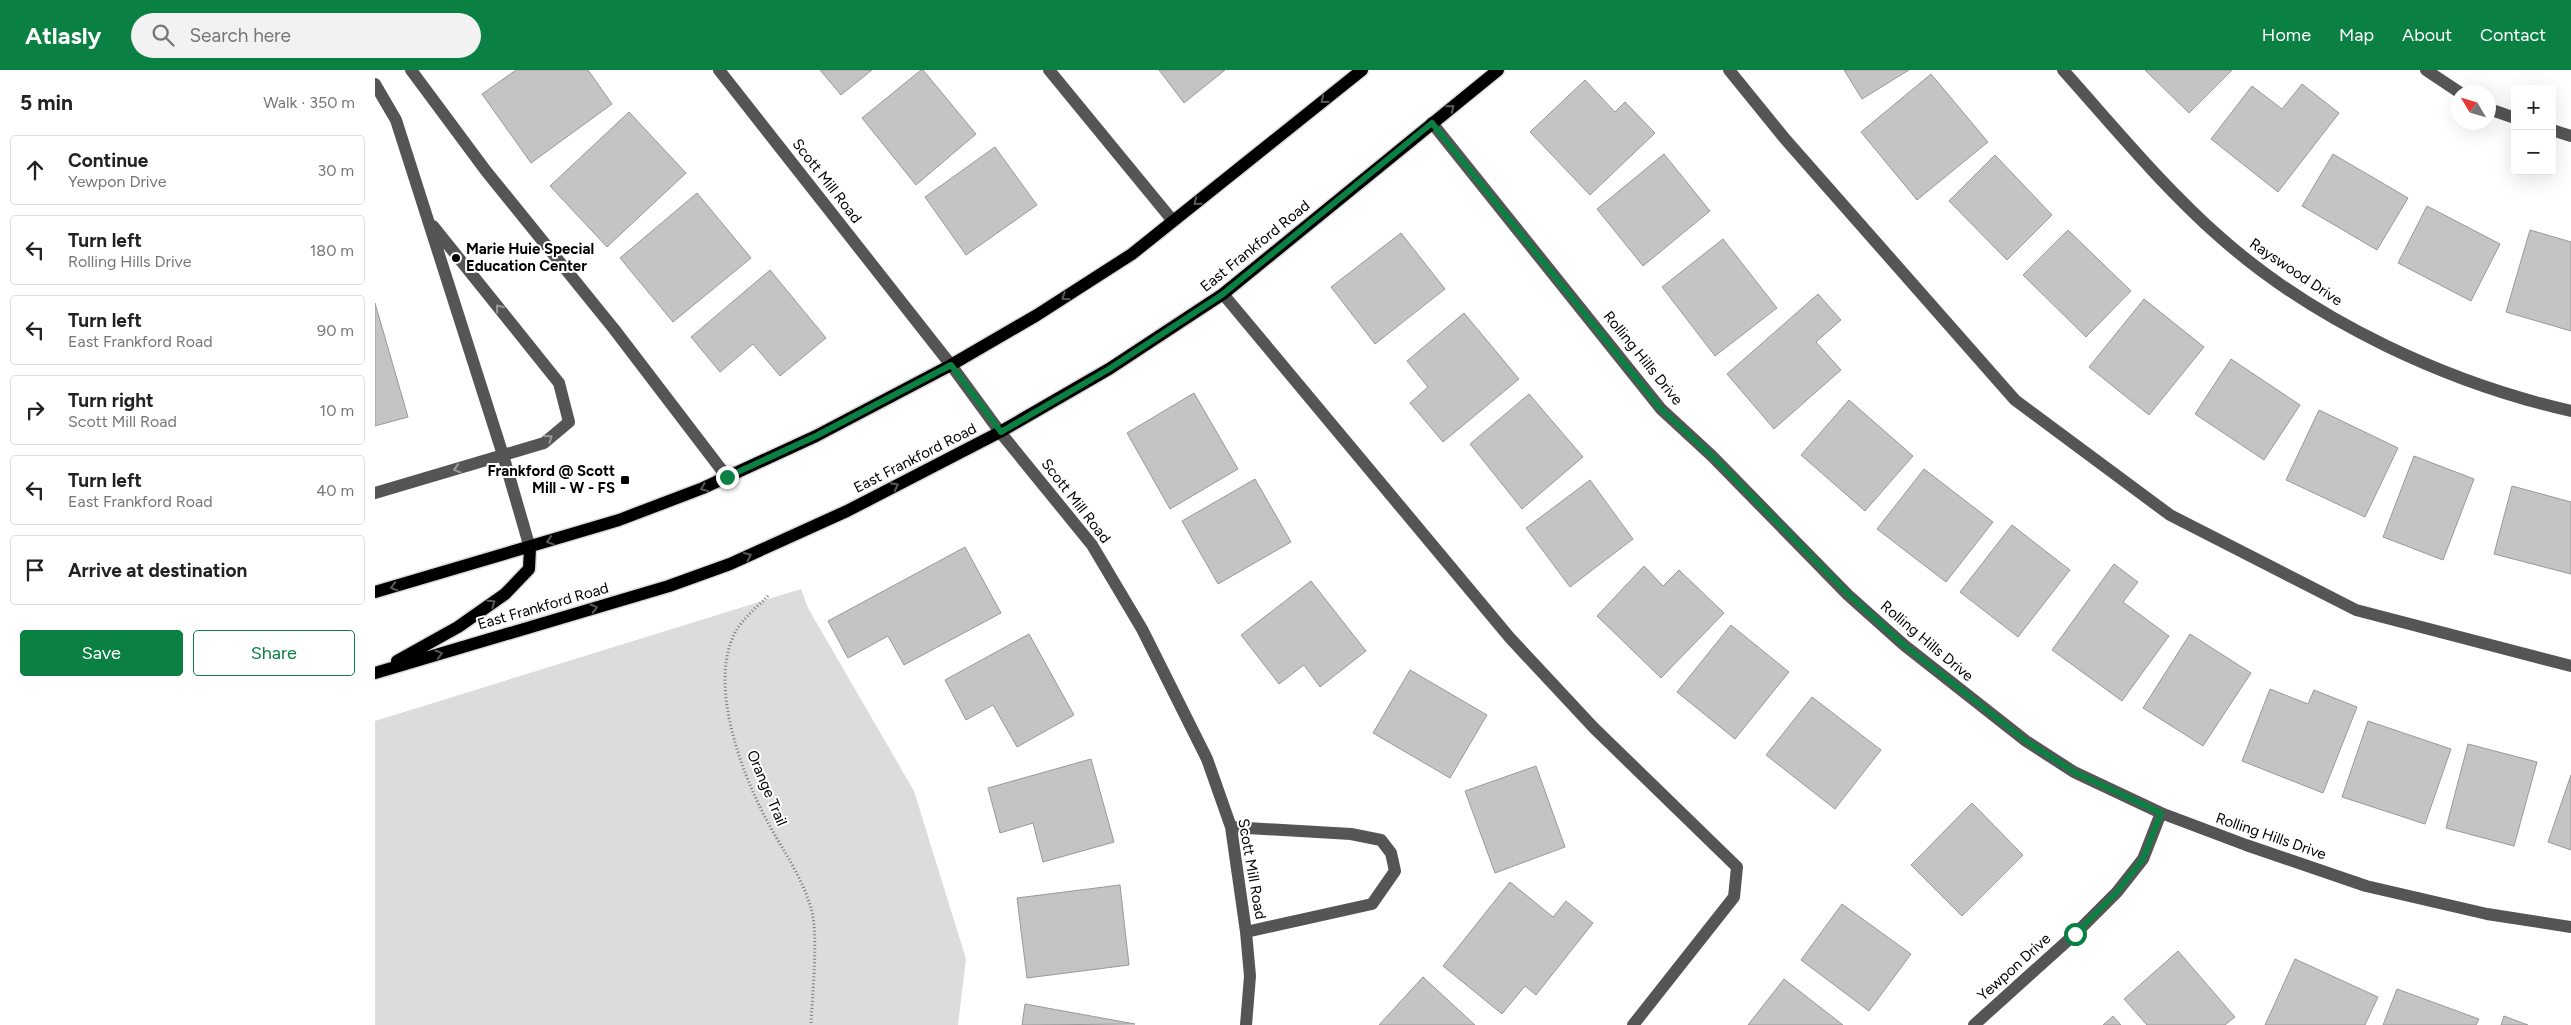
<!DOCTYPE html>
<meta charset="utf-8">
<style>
:root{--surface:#fff;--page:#f2f2f2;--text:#222;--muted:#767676;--line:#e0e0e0;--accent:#0b8043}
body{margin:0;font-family:Figtree,sans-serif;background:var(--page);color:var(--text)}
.controls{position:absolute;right:15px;top:15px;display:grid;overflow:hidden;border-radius:5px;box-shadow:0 5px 20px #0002}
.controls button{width:45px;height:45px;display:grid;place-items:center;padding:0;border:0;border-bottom:1px solid var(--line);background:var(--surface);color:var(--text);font:25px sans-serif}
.compass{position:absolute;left:2076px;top:15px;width:45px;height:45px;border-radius:50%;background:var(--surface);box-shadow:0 5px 20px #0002;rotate:308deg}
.stop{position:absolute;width:15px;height:15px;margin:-11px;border:4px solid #0b8043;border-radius:50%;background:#fff}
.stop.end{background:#0b8043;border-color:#fff;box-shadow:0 1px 5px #0008}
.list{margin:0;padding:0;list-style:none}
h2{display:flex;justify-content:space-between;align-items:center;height:65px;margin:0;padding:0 20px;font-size:21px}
h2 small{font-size:16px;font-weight:400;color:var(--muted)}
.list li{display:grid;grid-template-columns:32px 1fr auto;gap:15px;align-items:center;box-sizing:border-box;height:70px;margin:0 10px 10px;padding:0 10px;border:1px solid var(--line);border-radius:5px}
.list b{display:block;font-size:19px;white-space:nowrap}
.list p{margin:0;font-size:16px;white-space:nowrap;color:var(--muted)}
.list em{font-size:16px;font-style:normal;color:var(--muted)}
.actions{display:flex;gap:10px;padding:15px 20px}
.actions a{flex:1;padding:11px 0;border:1px solid var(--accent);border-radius:5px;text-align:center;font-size:18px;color:var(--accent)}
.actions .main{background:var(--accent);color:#fff}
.icon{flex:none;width:28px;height:28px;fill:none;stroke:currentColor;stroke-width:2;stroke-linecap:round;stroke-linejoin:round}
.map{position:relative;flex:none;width:2196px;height:955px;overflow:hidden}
header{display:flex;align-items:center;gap:30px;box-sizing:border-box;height:70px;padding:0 25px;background:var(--accent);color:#fff}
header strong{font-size:24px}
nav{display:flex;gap:28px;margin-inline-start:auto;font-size:18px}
.search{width:350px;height:45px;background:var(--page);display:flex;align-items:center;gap:12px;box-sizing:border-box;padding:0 18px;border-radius:28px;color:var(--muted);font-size:19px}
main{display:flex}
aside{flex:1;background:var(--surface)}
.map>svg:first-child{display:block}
.green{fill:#dcdcdc}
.building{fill:#c4c4c4;stroke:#999}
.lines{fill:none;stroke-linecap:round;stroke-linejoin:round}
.major-casing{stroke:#dbdbdb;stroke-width:15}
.path{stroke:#777;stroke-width:3;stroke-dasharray:1 2.5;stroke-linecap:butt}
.minor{stroke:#555;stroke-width:12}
.major{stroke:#000;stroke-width:12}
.oneway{stroke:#595959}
.oneway2{stroke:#999}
.route{stroke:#0b8043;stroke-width:6}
.poi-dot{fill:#000;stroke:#fff;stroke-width:2}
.labels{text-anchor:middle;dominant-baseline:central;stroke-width:4;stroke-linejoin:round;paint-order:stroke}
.street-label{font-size:15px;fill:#000;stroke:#fff}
.poi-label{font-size:15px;font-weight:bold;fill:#000;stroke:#fff;text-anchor:start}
</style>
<header>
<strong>Atlasly</strong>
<div class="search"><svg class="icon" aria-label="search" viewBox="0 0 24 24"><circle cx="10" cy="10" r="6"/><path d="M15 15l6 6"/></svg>Search here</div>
<nav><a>Home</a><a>Map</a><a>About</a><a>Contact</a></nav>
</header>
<main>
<aside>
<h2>5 min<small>Walk · 350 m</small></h2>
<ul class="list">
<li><svg class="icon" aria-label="ahead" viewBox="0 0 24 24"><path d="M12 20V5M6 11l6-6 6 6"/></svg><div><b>Continue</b><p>Yewpon Drive</p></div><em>30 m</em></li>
<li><svg class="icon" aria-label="left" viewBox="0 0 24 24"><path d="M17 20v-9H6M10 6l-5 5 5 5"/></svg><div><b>Turn left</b><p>Rolling Hills Drive</p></div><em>180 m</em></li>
<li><svg class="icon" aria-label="left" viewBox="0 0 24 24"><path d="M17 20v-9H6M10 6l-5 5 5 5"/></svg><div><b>Turn left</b><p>East Frankford Road</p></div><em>90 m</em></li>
<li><svg class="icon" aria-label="right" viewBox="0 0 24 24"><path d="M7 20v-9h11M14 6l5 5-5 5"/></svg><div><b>Turn right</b><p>Scott Mill Road</p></div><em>10 m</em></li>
<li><svg class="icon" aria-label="left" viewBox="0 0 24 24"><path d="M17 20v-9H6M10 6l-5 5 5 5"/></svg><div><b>Turn left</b><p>East Frankford Road</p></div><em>40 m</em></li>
<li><svg class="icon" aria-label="arrive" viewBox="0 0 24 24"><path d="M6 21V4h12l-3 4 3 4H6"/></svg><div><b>Arrive at destination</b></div></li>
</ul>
<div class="actions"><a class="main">Save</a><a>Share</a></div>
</aside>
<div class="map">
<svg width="2196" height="955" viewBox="0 0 2196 955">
<rect width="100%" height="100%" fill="#fff"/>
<path class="green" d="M426,519L433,538L539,721L591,889L583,955H0V651Z"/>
<path class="building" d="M141,0H213L237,34L156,93L107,24Z
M445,0H497L466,25Z
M546,0H548L601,64L541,115L487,48Z
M784,0H850L809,33Z
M1469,0H1534L1487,29Z
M1770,0H1857L1814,43Z
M1556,4L1613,72L1542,130L1486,62Z
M1210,10L1240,42L1250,32L1280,63L1215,125L1155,62Z
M1927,14L1964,43L1903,122L1836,69L1877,16L1907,39Z
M254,42L311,103L232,177L175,116Z
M620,77L662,135L591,185L550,127Z
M1289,84L1335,141L1268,196L1222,139Z
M1958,84L2033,128L2002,180L1927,136Z
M1620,85L1677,145L1632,190L1574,131Z
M322,123L376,188L298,252L245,188Z
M2052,136L2125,174L2096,231L2023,193Z
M1693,160L1756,221L1711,267L1648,205Z
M2155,160L2196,172V261L2131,242Z
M1026,163L1070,219L1000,274L956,217Z
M1348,169L1402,238L1340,286L1287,217Z
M395,200L451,268L405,306L378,274L345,302L316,267Z
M1443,224L1466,250L1441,272L1466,300L1399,359L1352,304Z
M1769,229L1829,277L1774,345L1714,297Z
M0,233L33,347L0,356Z
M1089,243L1144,309L1068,372L1035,333L1053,317L1032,291Z
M1856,289L1925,335L1889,390L1820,344Z
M819,323L863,399L795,439L752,363Z
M1154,324L1208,387L1147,439L1095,374Z
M1474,330L1538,386L1490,441L1426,385Z
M1944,340L2023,378L1990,447L1911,410Z
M2039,386L2099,409L2068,490L2008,467Z
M1549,399L1618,452L1571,512L1502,459Z
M880,409L916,472L843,514L807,451Z
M1215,410L1258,469L1195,517L1151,458Z
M2137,416L2196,432V504L2119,484Z
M1637,455L1695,500L1643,567L1585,522Z
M590,477L626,543L529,595L513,566L473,588L453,551Z
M1739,494L1763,512L1748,532L1794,566L1747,631L1677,580Z
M1269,496L1288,516L1304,500L1349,543L1286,608L1222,546Z
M936,511L991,581L945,617L929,595L904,614L866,565Z
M1356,555L1414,602L1360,669L1302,622Z
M654,564L699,645L642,677L618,635L591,650L570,610Z
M1815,564L1876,603L1828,676L1768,638Z
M1035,600L1112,645L1075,708L998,663Z
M1895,619L1933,634L1939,620L1982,637L1948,723L1867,691Z
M1437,627L1506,680L1460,739L1391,685Z
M1993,651L2076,679L2050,754L1967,727Z
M2093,674L2162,692L2139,776L2071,758Z
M716,689L739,772L668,792L658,753L625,763L613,718Z
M1161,696L1190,777L1120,803L1090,721Z
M2196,705V780L2173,772Z
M1597,733L1648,785L1587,846L1536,795Z
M1135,812L1178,847L1191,831L1218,853L1161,925L1150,916L1127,944L1068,896Z
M745,815L754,895L652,908L642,828Z
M1467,834L1536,884L1494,941L1426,890Z
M1803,881L1860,947L1850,955H1772L1749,929Z
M1920,889L2003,927L1990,955H1890Z
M1048,907L1100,955H1004Z
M1409,909L1468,955H1373Z
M2022,919L2104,949L2101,955H2008Z
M650,934L760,954L647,955Z
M1738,946L1746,955H1728Z
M2129,946L2153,955H2126Z"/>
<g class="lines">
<g class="major-casing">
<path id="major" d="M0,522L244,450L328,418L441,366L576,295L662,245L757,184L987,0
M22,591L83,557L130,524L154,499L155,478
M0,603L294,516L355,494L472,441L625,362L734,299L848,224L1123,0"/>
</g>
<path class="path" d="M393,526C383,536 370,547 362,559C332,610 365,699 390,747C406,778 426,804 436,838C444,864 437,926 436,955"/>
<path class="minor" d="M36,0L111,101L239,259L352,407
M344,0L576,295L625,362L717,475L767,559L832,689L856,757L871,862L875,906L871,955
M674,0L798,151
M1354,0L1411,70L1640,330L1795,445L1981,540L2196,596
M1688,0C1739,57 1788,117 1846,168C1941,252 2073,313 2196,341
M2051,0L2084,22
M0,14L21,50L128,385L155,478
M2114,39L2140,48
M1057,53L1286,339L1337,386L1473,525L1529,575L1651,671L1699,702L1786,743L1871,775L1991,816L2112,844L2196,857
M2177,60L2196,66
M848,224L1135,568L1219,658L1362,797L1359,827L1258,955
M0,423L169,373L194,352L184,313L58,156
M856,757L976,764L1006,770L1016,783L1020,801L997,834L871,862
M1599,955L1700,864L1742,822L1768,789L1786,743"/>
<use href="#major" class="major"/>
</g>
<defs><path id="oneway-chevron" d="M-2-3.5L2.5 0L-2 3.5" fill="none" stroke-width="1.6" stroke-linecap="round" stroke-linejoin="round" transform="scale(1.25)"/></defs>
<g class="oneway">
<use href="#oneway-chevron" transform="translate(949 30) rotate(141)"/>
<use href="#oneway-chevron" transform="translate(1076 38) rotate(-39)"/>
<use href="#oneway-chevron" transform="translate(822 132) rotate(141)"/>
<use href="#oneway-chevron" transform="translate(690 227) rotate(147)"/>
<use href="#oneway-chevron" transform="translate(520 416) rotate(-27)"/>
<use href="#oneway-chevron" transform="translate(329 418) rotate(157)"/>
<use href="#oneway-chevron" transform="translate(175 471) rotate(162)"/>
<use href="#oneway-chevron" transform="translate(373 486) rotate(-24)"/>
<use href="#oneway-chevron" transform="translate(19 517) rotate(164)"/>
<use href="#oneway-chevron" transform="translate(117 533) rotate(-34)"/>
<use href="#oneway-chevron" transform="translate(219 538) rotate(-16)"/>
<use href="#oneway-chevron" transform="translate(64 584) rotate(-16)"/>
</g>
<g class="oneway2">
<use href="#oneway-chevron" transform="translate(124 238) rotate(-129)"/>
<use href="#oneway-chevron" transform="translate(174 368) rotate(-36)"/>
<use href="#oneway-chevron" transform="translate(82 399) rotate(164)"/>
</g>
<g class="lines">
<path class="route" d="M352,407L441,366L576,295L626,362L734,299L848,224L1057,53L1286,339L1337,386L1474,525L1529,575L1651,671L1699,702L1786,743L1768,789L1742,822L1700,864"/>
</g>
<g class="poi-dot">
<circle cx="81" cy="188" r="5"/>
<rect x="245" y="405" width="10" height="10" rx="2.5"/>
</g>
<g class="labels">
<g class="street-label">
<text transform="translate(452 111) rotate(52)">Scott Mill Road</text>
<text transform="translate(880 176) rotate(-39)">East Frankford Road</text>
<text transform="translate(1921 202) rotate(34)">Rayswood Drive</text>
<text transform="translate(1268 288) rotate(51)">Rolling Hills Drive</text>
<text transform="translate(540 388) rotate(-27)">East Frankford Road</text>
<text transform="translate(701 431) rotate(52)">Scott Mill Road</text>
<text transform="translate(168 536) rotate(-16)">East Frankford Road</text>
<text transform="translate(1552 571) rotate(40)">Rolling Hills Drive</text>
<text transform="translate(392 718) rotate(67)">Orange Trail</text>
<text transform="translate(1896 766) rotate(19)">Rolling Hills Drive</text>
<text transform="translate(877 799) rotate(80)">Scott Mill Road</text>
<text transform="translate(1639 897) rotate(-42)">Yewpon Drive</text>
</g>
<g class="poi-label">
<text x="91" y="179">Marie Huie Special<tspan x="91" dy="17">Education Center</tspan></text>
<text x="240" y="401" text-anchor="end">Frankford @ Scott<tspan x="240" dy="17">Mill - W - FS</tspan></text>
</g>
</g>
</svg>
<div class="controls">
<button>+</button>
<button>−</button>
</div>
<svg class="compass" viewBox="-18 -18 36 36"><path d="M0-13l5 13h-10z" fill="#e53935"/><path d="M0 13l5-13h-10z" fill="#767676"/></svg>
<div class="stop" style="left:1700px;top:864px"></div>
<div class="stop end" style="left:352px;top:407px"></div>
</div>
</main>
